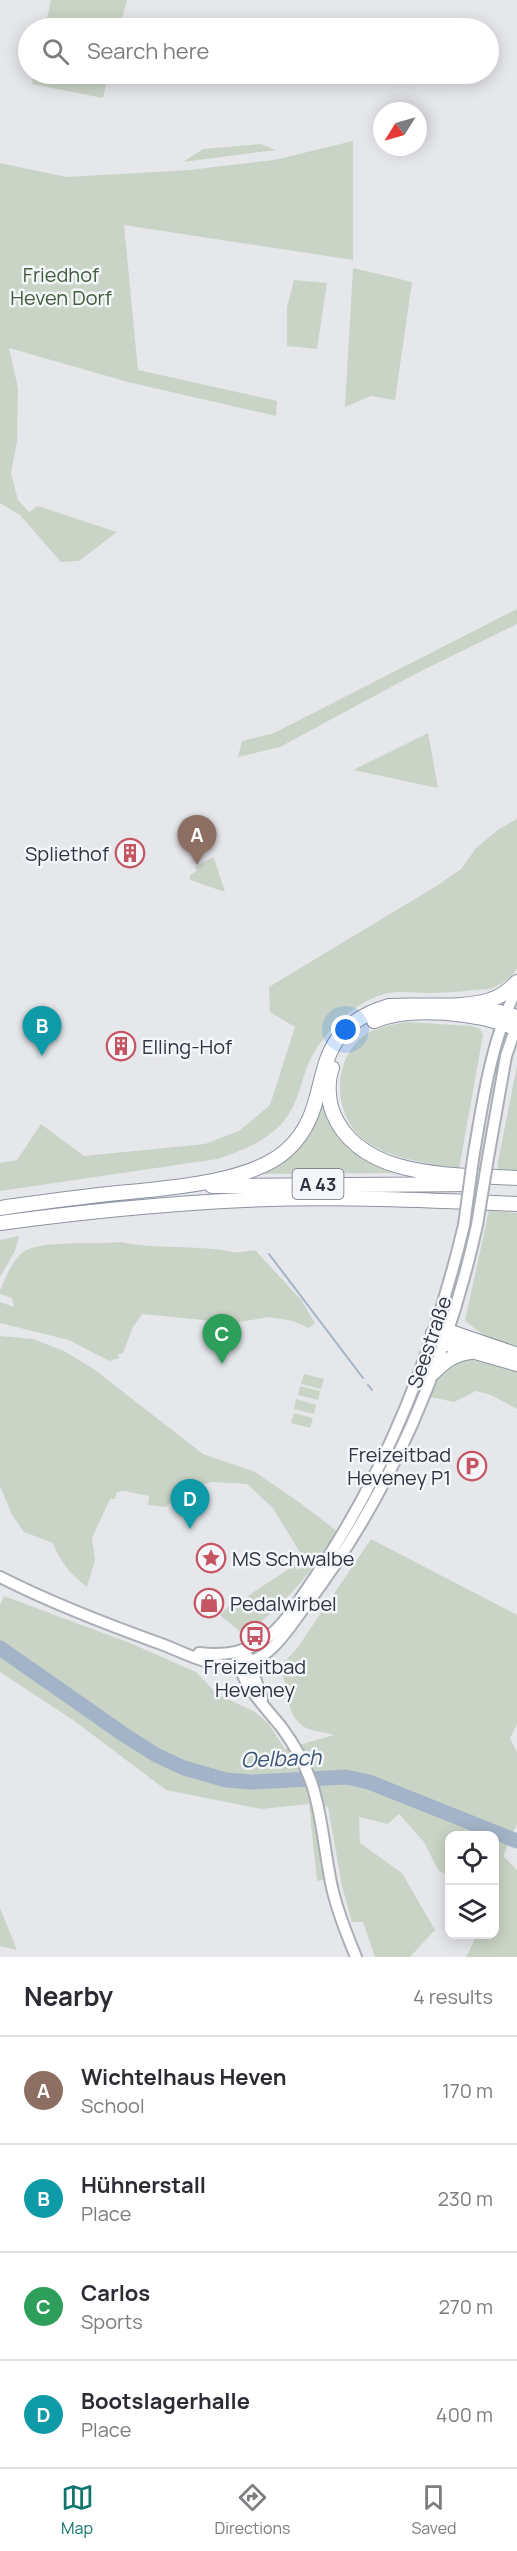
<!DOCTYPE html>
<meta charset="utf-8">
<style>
:root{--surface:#fff;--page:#f7f7f7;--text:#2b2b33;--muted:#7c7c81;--line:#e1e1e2;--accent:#0f766e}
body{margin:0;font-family:Manrope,sans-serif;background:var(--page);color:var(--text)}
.controls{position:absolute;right:18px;bottom:18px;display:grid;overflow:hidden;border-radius:12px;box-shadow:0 3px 15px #0003}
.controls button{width:54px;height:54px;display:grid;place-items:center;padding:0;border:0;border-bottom:2px solid var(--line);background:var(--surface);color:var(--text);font:30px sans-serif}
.compass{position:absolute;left:373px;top:102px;width:54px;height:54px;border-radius:50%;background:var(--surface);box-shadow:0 3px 15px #0003;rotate:233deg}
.you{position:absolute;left:346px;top:1030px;width:21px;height:21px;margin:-15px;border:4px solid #fff;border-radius:50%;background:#1a73e8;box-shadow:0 0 0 9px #1a73e833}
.badge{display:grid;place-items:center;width:39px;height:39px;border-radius:50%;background:var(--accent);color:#fff;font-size:20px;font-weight:700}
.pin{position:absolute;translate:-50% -50px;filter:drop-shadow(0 2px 3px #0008)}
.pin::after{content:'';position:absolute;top:32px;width:21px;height:18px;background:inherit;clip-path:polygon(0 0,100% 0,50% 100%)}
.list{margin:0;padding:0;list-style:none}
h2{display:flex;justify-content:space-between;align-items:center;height:78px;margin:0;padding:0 24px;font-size:26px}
h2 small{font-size:20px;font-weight:400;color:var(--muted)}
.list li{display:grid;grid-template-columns:39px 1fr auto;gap:18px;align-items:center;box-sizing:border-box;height:108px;padding:0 24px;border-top:2px solid var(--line)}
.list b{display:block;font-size:22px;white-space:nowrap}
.list p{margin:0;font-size:20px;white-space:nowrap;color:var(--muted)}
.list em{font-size:20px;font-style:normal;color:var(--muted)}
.icon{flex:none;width:33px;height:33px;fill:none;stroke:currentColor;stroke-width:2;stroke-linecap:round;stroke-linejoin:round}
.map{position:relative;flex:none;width:517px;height:1957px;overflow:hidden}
.search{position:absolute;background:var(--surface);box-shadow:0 3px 15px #0003;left:18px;right:18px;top:18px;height:66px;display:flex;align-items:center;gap:15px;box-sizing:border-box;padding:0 21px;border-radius:33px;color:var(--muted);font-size:22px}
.sheet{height:510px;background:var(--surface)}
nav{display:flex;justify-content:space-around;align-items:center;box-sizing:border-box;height:84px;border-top:2px solid var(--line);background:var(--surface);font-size:16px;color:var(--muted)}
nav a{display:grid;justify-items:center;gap:3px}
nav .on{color:var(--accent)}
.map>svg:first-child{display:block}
.green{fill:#cad4c6}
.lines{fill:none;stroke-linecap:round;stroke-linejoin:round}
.stream{stroke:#a3b4c8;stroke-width:2}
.river{stroke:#a3b4c8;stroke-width:15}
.secondary-casing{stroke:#aaaeb5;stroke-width:14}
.highway-casing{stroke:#8d94a1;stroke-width:16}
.secondary{stroke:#fff;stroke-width:10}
.highway{stroke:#fff;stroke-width:14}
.secondary-bridge-casing{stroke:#aaaeb5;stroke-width:14;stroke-linecap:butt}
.secondary-bridge{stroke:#fff;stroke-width:10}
.labels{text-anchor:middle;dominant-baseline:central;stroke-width:5;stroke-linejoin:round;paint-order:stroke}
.shield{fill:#f4f6f9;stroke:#696f7a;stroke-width:1.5}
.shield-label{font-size:18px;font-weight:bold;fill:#2d3543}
.park-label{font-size:20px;fill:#415d3c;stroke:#f4f6f9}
.poi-label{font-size:20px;fill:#2d3543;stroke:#f4f6f9;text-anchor:start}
.street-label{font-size:20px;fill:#2d3543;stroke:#f4f6f9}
.water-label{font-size:21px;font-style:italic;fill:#3a5374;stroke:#f4f6f9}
</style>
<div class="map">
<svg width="517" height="1957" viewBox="0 0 517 1957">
<rect width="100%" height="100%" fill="#e5e7eb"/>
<path class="green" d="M51,0H127L119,28H45Z
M34,74H108L103,98L32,84Z
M353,141V260L124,225L138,370L277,401L276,416L128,382L9,348L18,388L17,441L11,473L18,500L29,512L38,506L117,532L79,561L61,562L20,515L0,503V163L66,177L189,170L274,160Z
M261,144L276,150L183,162L203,149Z
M353,268L412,282L395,400L371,396L345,407Z
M294,280L327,283L317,349L287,346V307Z
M517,609V624L417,673L280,747L238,757L242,741L274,733Z
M428,733L438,788L353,770Z
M200,815L205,839L195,845L181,820Z
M517,819V968C511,979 502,984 490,989C471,990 451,993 431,993C417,993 398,990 385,994C352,1002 319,1037 307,1067C300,1086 297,1105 284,1121C266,1142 241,1151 217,1159L0,1191V1163L17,1160L41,1124L84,1156L205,1144L239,1131L270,1105L295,1027L270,1012L269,987L438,885L461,869L476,848L499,829Z
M211,858H214L225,892L190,880V875L197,871L195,867Z
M408,1022L472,1026L480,1029L483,1035L459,1169C428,1163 394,1160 367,1142C334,1118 330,1066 361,1038C375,1026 392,1025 408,1022Z
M517,1065V1172L498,1171V1162Z
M324,1077L335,1124L409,1173L254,1174L282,1158Z
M489,1210L517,1213V1351L486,1337L465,1321Z
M19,1236L15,1251L0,1277V1240Z
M120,1242C157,1250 195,1244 233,1252C241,1254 247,1249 256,1251L302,1301L315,1323L309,1328L293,1321L269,1317L233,1323L142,1314L133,1327L123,1353L118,1354L119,1358L109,1361L69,1340L0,1323V1302L14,1307L12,1298L0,1294V1290C6,1278 11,1262 22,1253C38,1239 96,1245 120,1242Z
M0,1336L33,1339L64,1351L95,1370L203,1454L255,1472L303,1505L338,1532C308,1576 287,1603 244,1635L220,1615L233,1602L238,1606L252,1593L304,1559L273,1508L247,1484L212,1482L192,1487L165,1507L148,1505L149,1496L124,1491L117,1492L115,1499H110L92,1538L95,1560L87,1587C70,1574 60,1562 53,1543L24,1532L12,1515L0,1486Z
M464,1358L517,1370V1409L491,1395L476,1391L454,1402L426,1396L435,1373Z
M304,1374L324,1379L321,1389L301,1384Z
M300,1386L320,1391L318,1400L298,1395Z
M296,1399L316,1405L314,1414L294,1409Z
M294,1413L313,1418L310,1428L291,1423Z
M371,1539L517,1615V1724L510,1738L517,1753V1824L503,1856L517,1870V1957H466L477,1935L494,1934V1836H450L449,1876L438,1870L424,1842L399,1814L388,1824L359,1817L360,1843L402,1873L435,1930L410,1957H375L363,1922H352L342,1886L328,1807L315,1805L327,1879L317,1881L309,1804L261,1809L166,1790L73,1720L0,1672V1605L4,1596L130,1643L196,1672L217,1694L255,1712L268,1723L285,1749L334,1735C326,1732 314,1732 306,1728C284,1716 289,1687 280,1667L298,1647Z
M0,1908L17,1950L0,1946Z"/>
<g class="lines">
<path class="stream" d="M269,1254L363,1378
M368,1385L372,1390"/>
<path class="river" d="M0,1648L123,1734L156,1755L184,1768L226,1780L252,1782L346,1777L369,1782L517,1841"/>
<g class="secondary-casing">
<path id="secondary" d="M488,1158L506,1056L517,1024
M473,1159C483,1099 491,1042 517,988
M0,1577C53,1604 108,1625 164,1645C184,1653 207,1665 229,1665C270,1665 285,1632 307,1604C391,1493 447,1361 477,1225
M199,1653C222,1656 244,1653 264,1640C285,1625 299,1600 313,1580C386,1473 434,1351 464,1225
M248,1657L262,1699
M240,1659C236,1679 270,1712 282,1728C322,1782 319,1821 331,1883C336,1908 346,1933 356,1957"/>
</g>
<g class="highway-casing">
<path id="highway" d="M476,1005L517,1017
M374,1021C411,1005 478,1013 515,1028
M332,1068C327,1081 328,1100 333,1113C361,1181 456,1174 517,1178
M212,1186L480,1184
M0,1208C33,1203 66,1199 99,1195C151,1189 248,1186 287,1150C340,1102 298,1033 389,1006C419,1004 462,1009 490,1000C501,997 509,990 517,982
M0,1223C81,1212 162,1204 244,1200C335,1196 426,1200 517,1204
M433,1333L444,1343L517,1364
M433,1333L448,1331L515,1354
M433,1373C445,1361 454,1354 471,1352"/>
</g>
<use href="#secondary" class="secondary"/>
<use href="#highway" class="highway"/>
<g class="secondary-bridge-casing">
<path id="secondary-bridge" d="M464,1225L473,1159
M477,1225L488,1158"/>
</g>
<use href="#secondary-bridge" class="secondary-bridge"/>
</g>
<defs>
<g id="building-ring" transform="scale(1.5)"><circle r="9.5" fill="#f4f6f9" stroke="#c55563" stroke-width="1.5"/><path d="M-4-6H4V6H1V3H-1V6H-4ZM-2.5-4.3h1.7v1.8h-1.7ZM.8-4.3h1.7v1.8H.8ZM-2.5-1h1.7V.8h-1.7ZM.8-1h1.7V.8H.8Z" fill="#c55563"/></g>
<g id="parking-ring" transform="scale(1.5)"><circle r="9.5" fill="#f4f6f9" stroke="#c55563" stroke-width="1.5"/><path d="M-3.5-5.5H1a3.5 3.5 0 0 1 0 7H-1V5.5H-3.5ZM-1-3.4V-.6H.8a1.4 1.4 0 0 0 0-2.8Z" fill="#c55563"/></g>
<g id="sight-ring" transform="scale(1.5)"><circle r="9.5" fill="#f4f6f9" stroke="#c55563" stroke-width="1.5"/><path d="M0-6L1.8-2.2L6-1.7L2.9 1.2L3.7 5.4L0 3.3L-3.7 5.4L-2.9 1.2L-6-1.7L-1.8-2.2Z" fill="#c55563"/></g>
<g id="shop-ring" transform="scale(1.5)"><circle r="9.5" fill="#f4f6f9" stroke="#c55563" stroke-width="1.5"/><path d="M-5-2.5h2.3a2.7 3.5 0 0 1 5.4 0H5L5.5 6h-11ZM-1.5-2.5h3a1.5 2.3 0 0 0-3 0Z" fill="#c55563"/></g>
<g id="bus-ring" transform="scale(1.5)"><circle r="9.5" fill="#f4f6f9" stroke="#c55563" stroke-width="1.5"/><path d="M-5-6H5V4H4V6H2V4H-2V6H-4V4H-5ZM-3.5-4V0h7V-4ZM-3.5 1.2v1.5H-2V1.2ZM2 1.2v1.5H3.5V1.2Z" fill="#c55563"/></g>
</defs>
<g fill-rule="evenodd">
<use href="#building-ring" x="130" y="853"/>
<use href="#building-ring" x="121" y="1046"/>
<use href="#parking-ring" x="472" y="1466"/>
<use href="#sight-ring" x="211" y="1558"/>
<use href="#shop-ring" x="209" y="1603"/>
<use href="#bus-ring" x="255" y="1636"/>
</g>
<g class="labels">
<rect class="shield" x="292.5" y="1169" width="51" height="30" rx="4.5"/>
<g class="shield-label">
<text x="318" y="1184">A 43</text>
</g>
<g class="park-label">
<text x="61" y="274">Friedhof<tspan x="61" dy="23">Heven Dorf</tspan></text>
</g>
<g class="poi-label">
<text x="109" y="853" text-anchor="end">Spliethof</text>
<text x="142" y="1046">Elling-Hof</text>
<text x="451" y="1454" text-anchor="end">Freizeitbad<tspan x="451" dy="23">Heveney P1</tspan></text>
<text x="232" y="1558">MS Schwalbe</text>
<text x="230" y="1603">Pedalwirbel</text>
<text x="255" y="1666" text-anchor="middle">Freizeitbad<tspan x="255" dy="23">Heveney</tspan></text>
</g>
<g class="street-label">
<text transform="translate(429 1342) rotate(-71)">Seestraße</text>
</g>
<g class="water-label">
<text transform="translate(281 1758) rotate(-2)">Oelbach</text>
</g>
</g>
</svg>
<div class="controls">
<button><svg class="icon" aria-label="locate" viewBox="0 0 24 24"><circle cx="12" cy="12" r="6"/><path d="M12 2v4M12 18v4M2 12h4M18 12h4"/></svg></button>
<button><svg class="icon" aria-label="layers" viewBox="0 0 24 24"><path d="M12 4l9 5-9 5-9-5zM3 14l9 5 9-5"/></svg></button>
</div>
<svg class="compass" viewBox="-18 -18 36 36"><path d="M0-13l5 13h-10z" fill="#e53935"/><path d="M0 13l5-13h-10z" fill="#7c7c81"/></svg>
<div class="you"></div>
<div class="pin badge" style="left:197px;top:865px;background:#8d6e63">A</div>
<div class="pin badge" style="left:42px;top:1056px;background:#0f9aa8">B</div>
<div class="pin badge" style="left:222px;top:1364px;background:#2e9e5b">C</div>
<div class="pin badge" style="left:190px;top:1529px;background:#0f9aa8">D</div>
<div class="search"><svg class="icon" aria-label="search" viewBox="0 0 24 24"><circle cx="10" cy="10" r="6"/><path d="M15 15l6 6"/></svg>Search here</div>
</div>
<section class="sheet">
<h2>Nearby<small>4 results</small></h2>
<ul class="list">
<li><span class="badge" style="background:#8d6e63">A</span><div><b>Wichtelhaus Heven</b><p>School</p></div><em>170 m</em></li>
<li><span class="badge" style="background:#0f9aa8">B</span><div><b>Hühnerstall</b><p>Place</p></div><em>230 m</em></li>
<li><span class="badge" style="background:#2e9e5b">C</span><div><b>Carlos</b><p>Sports</p></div><em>270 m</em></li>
<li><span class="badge" style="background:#0f9aa8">D</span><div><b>Bootslagerhalle</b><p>Place</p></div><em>400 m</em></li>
</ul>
</section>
<nav>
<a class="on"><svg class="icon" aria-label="map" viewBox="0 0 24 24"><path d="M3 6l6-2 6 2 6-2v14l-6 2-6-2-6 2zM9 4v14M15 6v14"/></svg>Map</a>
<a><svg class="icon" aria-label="directions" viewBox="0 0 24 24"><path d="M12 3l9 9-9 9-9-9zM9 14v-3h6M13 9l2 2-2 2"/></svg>Directions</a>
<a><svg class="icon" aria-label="saved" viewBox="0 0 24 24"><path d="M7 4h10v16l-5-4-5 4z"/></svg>Saved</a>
</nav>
